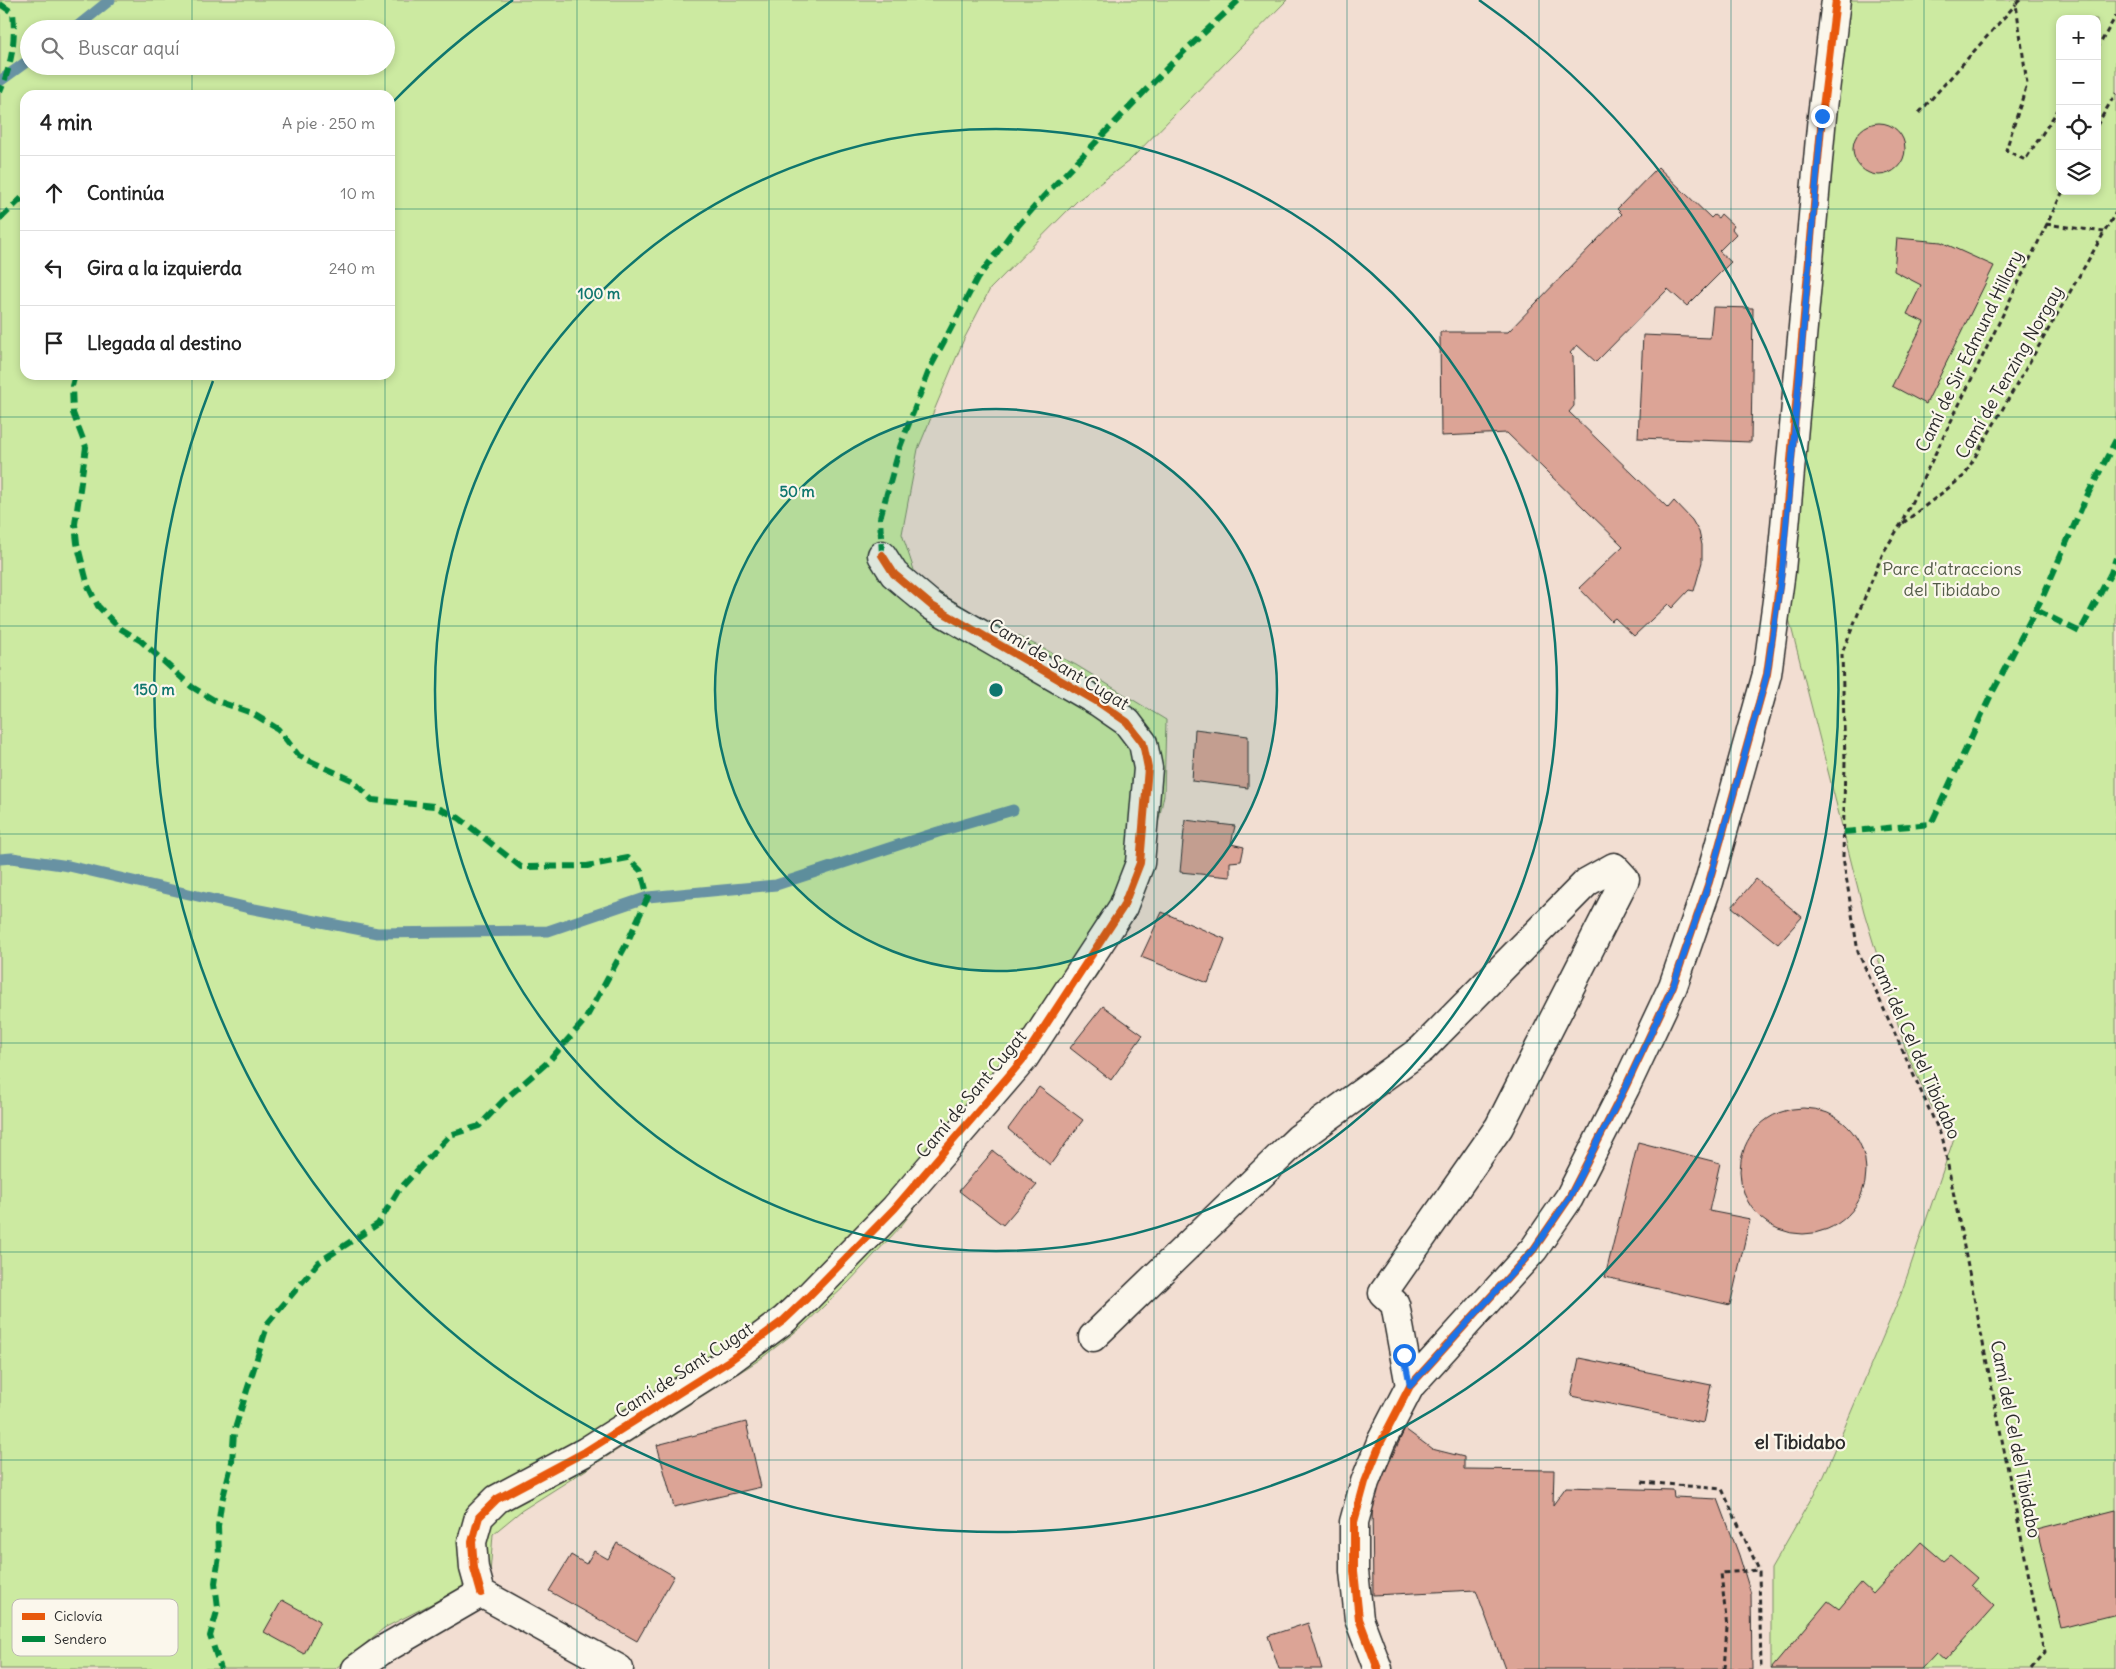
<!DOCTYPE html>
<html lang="es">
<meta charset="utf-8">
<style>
:root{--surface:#fff;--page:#f6f6f6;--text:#222;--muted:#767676;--line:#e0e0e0}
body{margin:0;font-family:Delius,sans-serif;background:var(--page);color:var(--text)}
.controls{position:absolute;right:15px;top:15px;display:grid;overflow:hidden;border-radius:10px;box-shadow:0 2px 8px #0003}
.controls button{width:45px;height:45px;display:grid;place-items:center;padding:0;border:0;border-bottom:1px solid var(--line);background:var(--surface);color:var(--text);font:25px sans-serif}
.stop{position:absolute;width:15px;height:15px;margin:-11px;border:4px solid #1a73e8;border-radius:50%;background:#fff}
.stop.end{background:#1a73e8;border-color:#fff;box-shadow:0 1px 5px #0008}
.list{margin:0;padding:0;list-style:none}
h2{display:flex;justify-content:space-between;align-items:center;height:65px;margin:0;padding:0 20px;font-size:21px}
h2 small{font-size:16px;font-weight:400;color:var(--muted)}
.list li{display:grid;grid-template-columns:32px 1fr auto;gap:15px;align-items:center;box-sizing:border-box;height:75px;padding:0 20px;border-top:1px solid var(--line)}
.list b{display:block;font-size:19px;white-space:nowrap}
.list em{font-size:16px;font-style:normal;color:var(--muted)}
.icon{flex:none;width:28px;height:28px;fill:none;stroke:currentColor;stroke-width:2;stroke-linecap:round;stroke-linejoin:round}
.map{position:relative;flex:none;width:2116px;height:1669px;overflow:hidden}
.search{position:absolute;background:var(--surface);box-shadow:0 2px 8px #0003;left:20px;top:20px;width:375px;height:55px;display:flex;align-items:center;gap:12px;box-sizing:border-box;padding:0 18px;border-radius:28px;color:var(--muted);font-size:19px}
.panel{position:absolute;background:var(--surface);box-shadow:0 2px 8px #0003;left:20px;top:90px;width:375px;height:290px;border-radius:15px}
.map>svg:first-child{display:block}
.green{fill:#cceaa1;stroke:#7c8a66;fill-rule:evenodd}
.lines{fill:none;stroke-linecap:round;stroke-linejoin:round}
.stream{stroke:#6892a3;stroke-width:11}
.building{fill:#dca496;stroke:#2b2b2b}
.minor-casing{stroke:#2b2b2b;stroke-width:31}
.path{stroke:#2b2b2b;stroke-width:3;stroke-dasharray:5 4;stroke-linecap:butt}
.minor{stroke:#fbf7ec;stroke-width:28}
.quiet{stroke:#00873e;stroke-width:6;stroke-dasharray:12 6;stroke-linecap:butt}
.cycleway-casing{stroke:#fbf7ec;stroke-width:11}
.cycleway{stroke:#e8590c;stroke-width:8}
.route{stroke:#1a73e8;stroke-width:6}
.grid{fill:none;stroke:#0f766e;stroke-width:1;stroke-opacity:0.55}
.ring{fill:none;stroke:#0f766e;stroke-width:2.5}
.labels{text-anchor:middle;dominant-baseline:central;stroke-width:4.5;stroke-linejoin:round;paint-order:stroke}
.street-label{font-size:18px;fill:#2b2b2b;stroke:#fbf7ec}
.park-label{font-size:18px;fill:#535b48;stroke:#fbf7ec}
.neighbourhood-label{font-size:19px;font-weight:bold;fill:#2b2b2b;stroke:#fbf7ec}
.key{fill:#fbf7ec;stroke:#bdbab2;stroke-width:1}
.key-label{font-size:14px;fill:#2b2b2b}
.centre{fill:#0f766e;stroke:#fbf7ec;stroke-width:2.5}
.ring-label{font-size:15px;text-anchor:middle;font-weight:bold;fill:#0f766e;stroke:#fbf7ec;stroke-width:4.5;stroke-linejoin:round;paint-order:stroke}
</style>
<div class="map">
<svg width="2116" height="1669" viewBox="0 0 2116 1669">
<rect width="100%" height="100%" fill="#f2ded2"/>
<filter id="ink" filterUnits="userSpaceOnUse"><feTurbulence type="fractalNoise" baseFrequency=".02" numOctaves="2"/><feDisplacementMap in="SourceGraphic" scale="10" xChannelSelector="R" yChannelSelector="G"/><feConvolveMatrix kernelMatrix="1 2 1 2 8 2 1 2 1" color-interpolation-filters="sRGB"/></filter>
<g filter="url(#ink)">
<path class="green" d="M0,0H1287L1129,161L1077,201L990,289L964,339L918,449L902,534L917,579L980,617L1076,665L1166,720L1164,795L1144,893L1097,975L901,1226L848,1283L803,1326L759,1360L521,1511L493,1534L490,1574L384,1628L335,1669H0ZM29,29H386V66H29ZM25,95H390V375H25Z
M1846,0H2116V1669H1771V1569L1824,1476L1901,1294L1954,1138L1932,1107L1907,1054L1864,912L1784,599ZM2060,19H2097V191H2060Z"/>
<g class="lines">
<path class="stream" d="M74,29L110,0
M0,81L29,60
M0,859L12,858L69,866L249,908L377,933L548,931L648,897L776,885L938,832L1013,810"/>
</g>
<path class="building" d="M1853 149a26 26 0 1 1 52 0a26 26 0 1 1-52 0Z
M1658,167L1711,218L1714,215L1718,218L1721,214L1734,226L1732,229L1736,234L1719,251L1731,262L1687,306L1668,289L1596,362L1577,345L1570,353L1573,356L1574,406L1569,412L1668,508L1674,501L1692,520L1699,532L1702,545V562L1694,591L1689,590L1672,608L1668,604L1634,636L1615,618L1611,621L1579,588L1623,546L1507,433L1441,436L1440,332H1508L1622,214L1617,209Z
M1897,238L1941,242L1994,266L1926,404L1892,386L1924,322L1907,314L1921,285L1894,271Z
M1713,307L1753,308L1751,442L1638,438L1643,335L1710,338Z
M1195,729L1248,736V788L1192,781Z
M1185,820L1235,826L1231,844L1244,847L1241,861L1230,862V877L1180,872Z
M1756,879L1802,917L1778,944L1732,907Z
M1162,912L1225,939L1208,983L1141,957Z
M1103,1006L1143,1035L1111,1080L1070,1048Z
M1039,1087L1083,1120L1050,1165L1008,1129Z
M1740 1171a63 63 0 1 1 126 0a63 63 0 1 1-126 0Z
M1638,1142L1720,1163L1709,1211L1750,1219L1730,1305L1605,1277Z
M993,1151L1037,1185L1003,1225L959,1191Z
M1579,1358L1711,1385L1703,1423L1571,1396Z
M746,1422L761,1487L674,1507L657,1445Z
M1405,1429L1432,1449L1464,1457V1469L1554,1470L1553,1505L1566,1487L1673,1490L1674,1497L1718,1499L1739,1555L1751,1594L1752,1669H1505L1476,1590L1373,1595L1372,1499Z
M2116,1510V1614L2061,1628L2037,1530Z
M1921,1542L1943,1561L1950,1555L1977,1578L1971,1585L1994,1606L1945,1661L1936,1653L1921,1669H1771L1828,1601L1839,1609L1861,1583L1873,1594Z
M617,1543L674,1576L637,1641L549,1591L571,1555L586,1564L594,1551L608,1559Z
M282,1600L320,1621L304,1654L264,1632Z
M1308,1623L1322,1669H1279L1268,1636Z"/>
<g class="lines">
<g class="minor-casing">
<path id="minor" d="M1093,1337L1299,1138L1422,1049L1587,882L1614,867L1625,879L1499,1127L1383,1293L1395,1304L1410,1386
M481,1593L474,1568L472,1542L479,1517L497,1499L585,1452L729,1361L784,1320L807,1298L895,1208L1024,1058L1123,907L1140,863L1148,768L1143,743L1127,722L1098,702L932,606L894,574L882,555
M481,1593L619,1669
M356,1669L381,1651L481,1593
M1378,1669L1359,1619L1354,1571V1522L1365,1482L1381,1442L1410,1386L1534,1249L1569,1198L1625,1088L1673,986L1709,882L1767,674L1781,571L1822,116L1836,0"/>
</g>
<path class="path" d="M2020,0L2016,4L2027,84L2006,150L2025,160L2060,107
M2097,49L2116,16
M1919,113L2016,4
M2097,125L2116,93
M2046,224L2104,232
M1903,523L1964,476L2116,212
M1642,1482L1722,1489L1759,1570L1761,1669
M1724,1669L1727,1628L1721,1573L1759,1570
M2031,1669L2044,1653L1943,1140L1858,952L1843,857L1845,761L1842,653L1883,553L1901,524L2063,191"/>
<use href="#minor" class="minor"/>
<path class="quiet" d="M0,4L13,13C16,41 11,66 0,92
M0,219L25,195
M75,375L72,386L73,413L86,447L75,524L77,543L88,586L98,606L118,627L141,641L192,687L214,700L252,713L278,729L299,756L352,780L372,800L434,806L459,818L521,867L587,866L628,858L641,871L648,897L626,945L585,1020L548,1062L503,1101L479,1126L450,1135L398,1191L378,1224L319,1262L268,1323L234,1432L232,1462L221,1505L218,1526L219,1556L215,1583L218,1608L210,1636L221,1669
M882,555L880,518L900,447L930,368L977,279L1010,235L1044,196L1173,62L1239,0
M2036,610L2080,632L2111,573L2116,558
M1844,832L1931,824L1990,697L2044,594L2086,498L2116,440"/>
<g class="cycleway-casing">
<path id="cycleway" d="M481,1593L474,1568L472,1542L479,1517L497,1499L585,1452L729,1361L784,1320L807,1298L895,1208L1024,1058L1123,907L1140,863L1148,768L1143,743L1127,722L1098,702L932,606L894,574L882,555
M1378,1669L1359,1619L1354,1571V1522L1365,1482L1381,1442L1410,1386L1534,1249L1569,1198L1625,1088L1673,986L1709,882L1767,674L1781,571L1822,116L1836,0"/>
</g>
<use href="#cycleway" class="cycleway"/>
</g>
</g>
<g class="lines" filter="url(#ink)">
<path class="route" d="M1404,1355L1410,1386L1534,1249L1569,1198L1625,1088L1673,986L1709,882L1767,674L1782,571L1822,116"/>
</g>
<path class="grid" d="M192,0V29M385,0V29M577,0V1669M769,0V1669M962,0V1669M1154,0V1669M1347,0V1669M1539,0V1669M1731,0V1669M1924,0V1669M192,66V95M385,66V95M0,209H25M390,209H2116M192,375V1669M385,375V1669M0,417H2116M0,626H2116M0,834H2116M0,1043H2116M0,1252H2116M0,1460H2116"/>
<circle cx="996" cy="690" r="281" fill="#0f766e" fill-opacity=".12"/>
<g class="ring">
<circle cx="996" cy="690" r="281"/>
<circle cx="996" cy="690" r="561"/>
<path d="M390 105A842 842 0 0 1 513 0M1479 0A842 842 0 1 1 213 381"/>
</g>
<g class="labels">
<g class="street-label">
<text transform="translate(1969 351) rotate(-64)">Camí de Sir Edmund Hillary</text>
<text transform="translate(2009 372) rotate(-60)">Camí de Tenzing Norgay</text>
<text transform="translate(1059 664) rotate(31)">Camí de Sant Cugat</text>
<text transform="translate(1915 1046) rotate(66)">Camí del Cel del Tibidabo</text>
<text transform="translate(971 1094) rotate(-50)">Camí de Sant Cugat</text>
<text transform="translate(684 1370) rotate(-33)">Camí de Sant Cugat</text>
<text transform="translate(2016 1439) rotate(79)">Camí del Cel del Tibidabo</text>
</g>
<g class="park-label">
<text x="1952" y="568">Parc d'atraccions<tspan x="1952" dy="21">del Tibidabo</tspan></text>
</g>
<g class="neighbourhood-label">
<text x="1800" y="1442">el Tibidabo</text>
</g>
</g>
<rect x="12" y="1599" width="166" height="57" rx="8" class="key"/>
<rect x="22" y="1613" width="23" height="7" fill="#e8590c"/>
<rect x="22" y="1636" width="23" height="6" fill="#00873e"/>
<g class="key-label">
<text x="54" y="1621">Ciclovía</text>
<text x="54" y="1644">Sendero</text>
</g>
<circle cx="996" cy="690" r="8" class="centre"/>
<g class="ring-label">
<text x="599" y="299">100 m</text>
<text x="797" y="497">50 m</text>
<text x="154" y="695">150 m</text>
</g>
</svg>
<div class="controls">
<button>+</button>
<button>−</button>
<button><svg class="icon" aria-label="locate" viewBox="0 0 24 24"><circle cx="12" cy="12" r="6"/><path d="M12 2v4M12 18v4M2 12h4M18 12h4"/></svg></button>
<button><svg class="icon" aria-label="layers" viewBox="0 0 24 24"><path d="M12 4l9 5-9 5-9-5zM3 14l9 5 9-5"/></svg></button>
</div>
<div class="stop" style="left:1404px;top:1355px"></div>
<div class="stop end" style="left:1822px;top:116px"></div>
<div class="search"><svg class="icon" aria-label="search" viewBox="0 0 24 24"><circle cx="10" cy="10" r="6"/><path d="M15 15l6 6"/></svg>Buscar aquí</div>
<section class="panel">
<h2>4 min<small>A pie · 250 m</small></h2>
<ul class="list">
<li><svg class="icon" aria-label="ahead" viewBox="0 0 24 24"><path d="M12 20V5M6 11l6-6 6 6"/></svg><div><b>Continúa</b></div><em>10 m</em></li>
<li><svg class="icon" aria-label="left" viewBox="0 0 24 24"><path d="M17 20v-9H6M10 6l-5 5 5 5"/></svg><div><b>Gira a la izquierda</b></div><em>240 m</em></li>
<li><svg class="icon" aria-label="arrive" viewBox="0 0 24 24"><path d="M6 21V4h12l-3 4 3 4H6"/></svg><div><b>Llegada al destino</b></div></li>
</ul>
</section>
</div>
